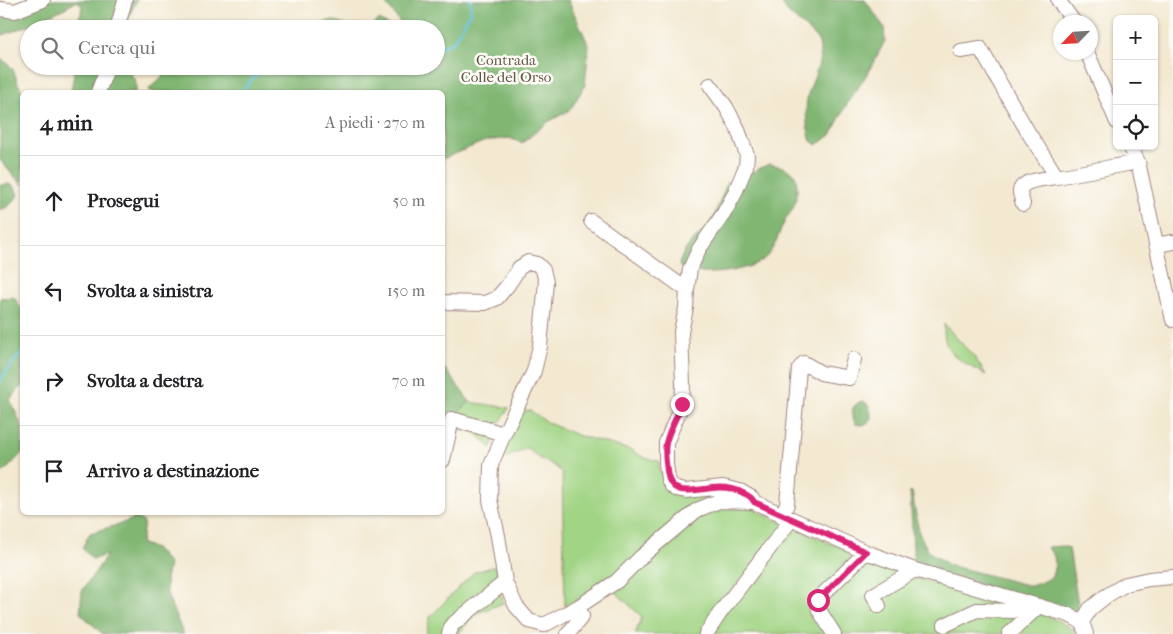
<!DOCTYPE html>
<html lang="it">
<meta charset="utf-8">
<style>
:root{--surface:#fff;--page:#f6f6f6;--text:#202124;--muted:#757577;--line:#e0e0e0}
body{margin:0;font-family:"IM FELL French Canon",serif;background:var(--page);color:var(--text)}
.controls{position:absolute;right:15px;top:15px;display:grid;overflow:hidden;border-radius:8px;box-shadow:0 1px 4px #0004}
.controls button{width:45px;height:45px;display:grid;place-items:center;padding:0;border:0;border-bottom:1px solid var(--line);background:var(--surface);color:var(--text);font:25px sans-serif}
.compass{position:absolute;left:1053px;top:15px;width:45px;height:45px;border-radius:50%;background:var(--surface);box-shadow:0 1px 4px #0004;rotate:245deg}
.stop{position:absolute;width:15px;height:15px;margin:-11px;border:4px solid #db2777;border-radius:50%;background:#fff}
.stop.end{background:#db2777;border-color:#fff;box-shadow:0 1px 5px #0008}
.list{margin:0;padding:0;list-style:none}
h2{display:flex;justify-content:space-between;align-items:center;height:65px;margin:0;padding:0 20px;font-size:21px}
h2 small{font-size:16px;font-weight:400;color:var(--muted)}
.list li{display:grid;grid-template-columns:32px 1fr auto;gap:15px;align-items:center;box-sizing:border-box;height:90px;padding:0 20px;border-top:1px solid var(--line)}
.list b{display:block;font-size:19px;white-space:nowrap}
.list em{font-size:16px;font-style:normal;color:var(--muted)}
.icon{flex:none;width:28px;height:28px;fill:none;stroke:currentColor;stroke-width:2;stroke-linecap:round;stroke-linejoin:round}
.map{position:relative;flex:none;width:1173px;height:634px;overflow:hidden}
.search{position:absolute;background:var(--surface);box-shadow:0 1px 4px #0004;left:20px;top:20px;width:425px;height:55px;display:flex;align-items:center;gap:12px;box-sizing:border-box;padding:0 18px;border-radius:28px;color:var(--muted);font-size:19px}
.panel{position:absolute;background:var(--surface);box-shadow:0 1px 4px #0004;left:20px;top:90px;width:425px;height:425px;border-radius:8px}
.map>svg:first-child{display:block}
.green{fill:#a1d484;stroke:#767a58}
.forest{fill:#80b672;stroke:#656a4e}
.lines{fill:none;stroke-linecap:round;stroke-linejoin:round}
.stream{stroke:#5fc3dd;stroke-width:2.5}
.minor-casing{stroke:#9e847e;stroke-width:16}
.minor{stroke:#fff;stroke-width:14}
.route{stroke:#db2777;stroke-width:6}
.labels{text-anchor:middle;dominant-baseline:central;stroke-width:5;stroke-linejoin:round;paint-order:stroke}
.park-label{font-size:15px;fill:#645546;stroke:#fdfcf7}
</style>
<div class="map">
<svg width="1173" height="634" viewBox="0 0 1173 634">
<rect width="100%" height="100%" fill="#fdfcf7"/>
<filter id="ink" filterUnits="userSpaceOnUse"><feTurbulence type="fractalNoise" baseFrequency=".02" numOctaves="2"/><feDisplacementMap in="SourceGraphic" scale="10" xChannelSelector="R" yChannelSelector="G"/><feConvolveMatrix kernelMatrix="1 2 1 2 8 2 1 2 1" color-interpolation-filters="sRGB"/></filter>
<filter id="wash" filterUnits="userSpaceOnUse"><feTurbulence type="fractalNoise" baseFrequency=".0096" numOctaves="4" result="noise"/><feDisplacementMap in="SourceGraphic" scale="20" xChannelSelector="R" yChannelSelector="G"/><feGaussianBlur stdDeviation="1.12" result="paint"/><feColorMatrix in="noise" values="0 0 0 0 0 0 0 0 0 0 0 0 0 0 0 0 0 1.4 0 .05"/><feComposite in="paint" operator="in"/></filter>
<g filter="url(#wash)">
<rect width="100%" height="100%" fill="#f3e8d0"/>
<path class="green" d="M944,324L975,358L986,375C971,366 950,359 945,340C944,335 944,329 944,324Z
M470,402L509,408L501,421L491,428L453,417Z
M520,409L531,411L548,423L577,435L631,450L645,458L659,461V469L670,493L691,497L719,491L772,518L850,552L899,568L914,578L1014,605L1042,614L1061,622L1075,631L1076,634H635L642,617L605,582L565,607L562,472L552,464L539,458L527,448L503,459L499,454Z
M456,427L495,436L491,448L475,432L452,429Z
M496,566L503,603L475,614L458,634H426L430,617L474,572Z"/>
<path class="forest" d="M25,0H137L127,21L126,29H75L81,13L82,5L77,1L69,6L27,26L0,36V2L12,5Z
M383,0H568L589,46L585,85L570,110L548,122L522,143L509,138L485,141L443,159L442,92H151L149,89L174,66H436V29H296L332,20L354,27L366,29L379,20L394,28L400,22Z
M781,0H865L884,27L885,41L867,74L844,109L831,135L817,145L811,141C807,128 805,113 807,99C811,80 824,63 819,43C814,29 784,17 781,0Z
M0,59C19,68 13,79 23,92L22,185L0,160Z
M71,66H127L136,83V92H71L74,73Z
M769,164L783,167L795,174C798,187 798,195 793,208C791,213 787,216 785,221C779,232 776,245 768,255C757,269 720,274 703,273C695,273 688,270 681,268L679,264L683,254L689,245L707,227L713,219L727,183L737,176L750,173Z
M9,184L15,187L18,195C13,203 9,207 0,210V185Z
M14,297L22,310V386L10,399L22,427V453L5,471L0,473V298Z
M442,365L470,402L443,426H442Z
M863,401C871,405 871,412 871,420C866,425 862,426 856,424C849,414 851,404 863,401Z
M910,491L912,492L919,533L928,551L949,565L1031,586L1045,581L1052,577L1055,564L1054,556L1047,547L1062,546L1069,548L1079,611L1076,613L914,565Z
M136,518L144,522L141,543L157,550L169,564L166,579L167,595L182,631L184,634H103L80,613L82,591L107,555L92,559L82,548L90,533L120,524Z"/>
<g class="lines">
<path class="stream" d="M436,49L453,42L471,12L470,0
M241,92L264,66
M0,382L7,370L22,352"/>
</g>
</g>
<g filter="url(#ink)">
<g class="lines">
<g class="minor-casing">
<path id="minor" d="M1058,0L1074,22
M0,9L15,11L43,0
M117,29L125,0
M961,51L980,48L1028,132L1057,177L1138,162
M1087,52L1117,122
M98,92L108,66
M1130,146L1138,162L1173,320
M1023,204C1022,200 1020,195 1020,191C1022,179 1047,179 1057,177
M591,221L687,290L686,308L681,332L683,384L682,404L666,443V464L668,479L671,485L676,489L686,491L723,487L740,491L752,498L754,502
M1156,245L1173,242
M687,290L690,269L699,249L724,213L734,195L746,166L747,155L737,127L726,107L710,85
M442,302L485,303L497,298L508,285L519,268L528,262L537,264L543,270L546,282L540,346L534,371L504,434L491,465L490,500L498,536L505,582L516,606L529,621L544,625L578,607L617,581L641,557L697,510L719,501L754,502L866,552L915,570L1069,615L1082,622
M443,460L452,419L504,434
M782,516L787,504L799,369L804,363L821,373L849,378L854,359
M879,606L873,595L915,570
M945,625L977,610L1013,611L1026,602
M449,634L452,625L505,582
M568,634L582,616L578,607
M706,634L720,613L791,520
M834,634L819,610L817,600L866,552
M1009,634L1039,606
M1086,634L1082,622L1090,609L1106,596L1126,584L1149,579L1173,577"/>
</g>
<use href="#minor" class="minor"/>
</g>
</g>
<g class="lines" filter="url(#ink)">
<path class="route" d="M682,404C678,415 668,432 666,443C664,452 666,462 667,471C670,498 692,490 712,488C722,487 734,488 743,493C748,495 752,497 754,502L866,552L818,600"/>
</g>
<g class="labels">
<g class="park-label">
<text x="506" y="60">Contrada<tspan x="506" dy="17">Colle del Orso</tspan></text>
</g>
</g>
</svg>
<div class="controls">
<button>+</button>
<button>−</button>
<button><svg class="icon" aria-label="locate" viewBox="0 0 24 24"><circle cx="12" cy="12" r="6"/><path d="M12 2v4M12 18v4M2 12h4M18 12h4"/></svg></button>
</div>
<svg class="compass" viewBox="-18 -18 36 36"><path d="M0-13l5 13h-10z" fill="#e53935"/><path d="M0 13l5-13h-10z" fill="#757577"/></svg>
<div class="stop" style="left:818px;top:600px"></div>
<div class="stop end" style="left:682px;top:404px"></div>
<div class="search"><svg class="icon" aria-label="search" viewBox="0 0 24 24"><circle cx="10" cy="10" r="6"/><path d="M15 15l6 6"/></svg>Cerca qui</div>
<section class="panel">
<h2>4 min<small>A piedi · 270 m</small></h2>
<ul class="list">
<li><svg class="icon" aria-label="ahead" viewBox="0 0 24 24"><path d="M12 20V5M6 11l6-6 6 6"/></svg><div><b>Prosegui</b></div><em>50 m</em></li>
<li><svg class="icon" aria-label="left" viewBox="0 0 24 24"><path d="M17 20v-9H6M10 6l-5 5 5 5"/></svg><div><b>Svolta a sinistra</b></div><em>150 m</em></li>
<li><svg class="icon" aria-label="right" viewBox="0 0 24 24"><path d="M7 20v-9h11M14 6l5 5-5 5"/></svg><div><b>Svolta a destra</b></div><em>70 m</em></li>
<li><svg class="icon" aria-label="arrive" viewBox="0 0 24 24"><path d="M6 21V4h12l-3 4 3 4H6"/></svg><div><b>Arrivo a destinazione</b></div></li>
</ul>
</section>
</div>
